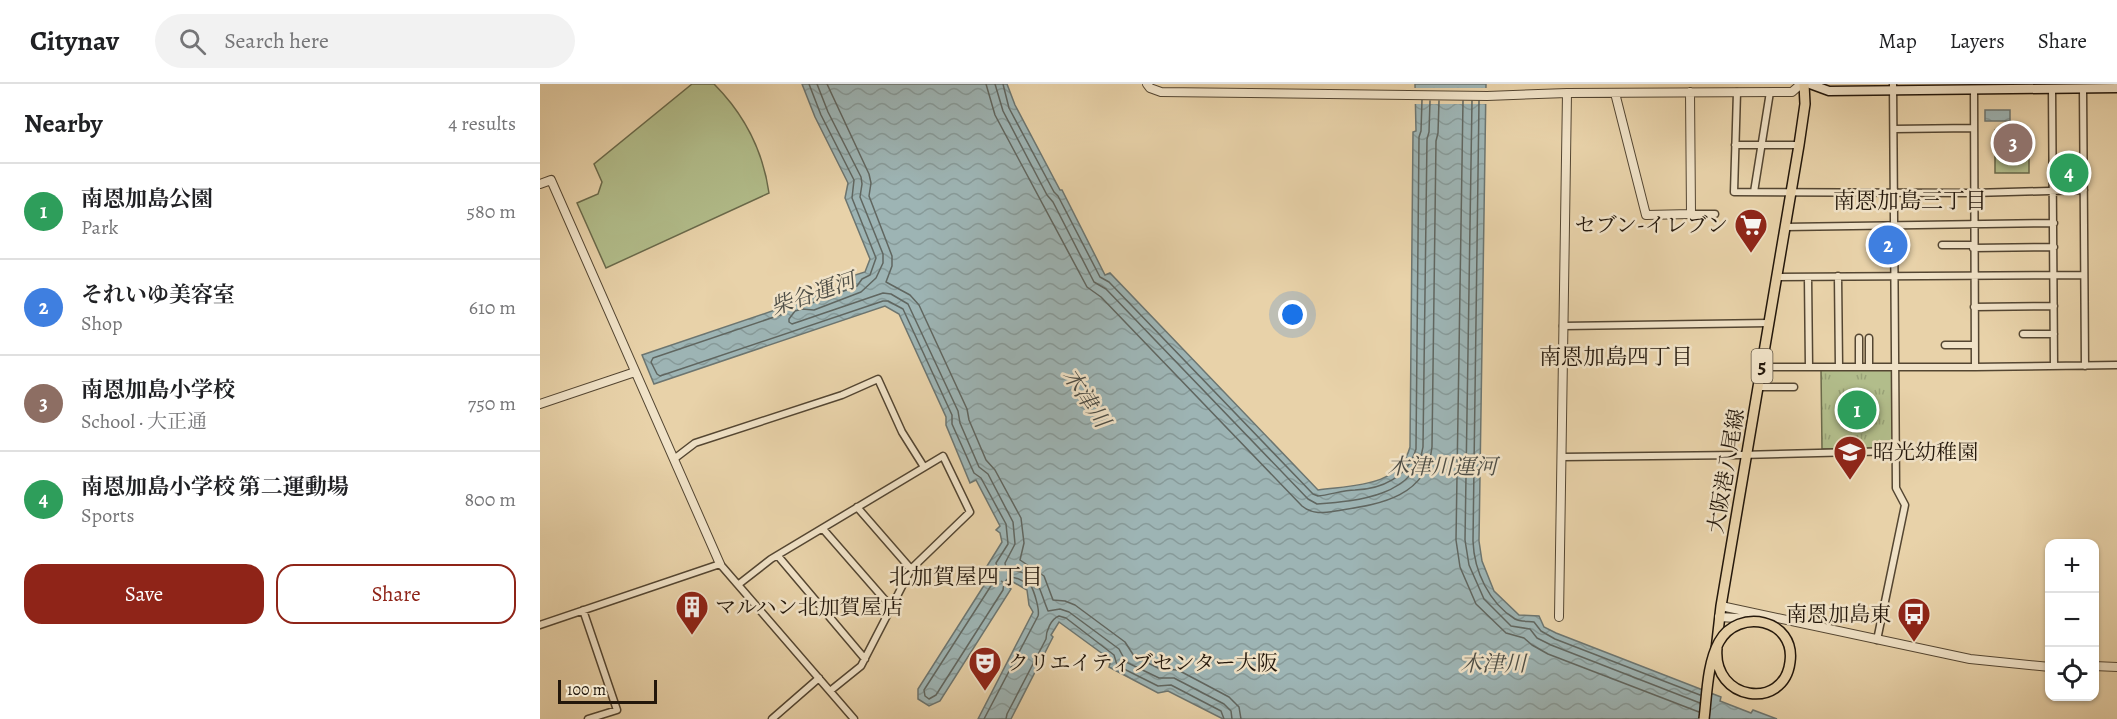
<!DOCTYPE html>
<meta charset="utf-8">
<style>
:root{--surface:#fff;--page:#f2f2f2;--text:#202124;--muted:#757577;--line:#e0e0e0;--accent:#8f2418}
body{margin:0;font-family:Alegreya,"Noto Serif JP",serif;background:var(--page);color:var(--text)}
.controls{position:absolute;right:18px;bottom:18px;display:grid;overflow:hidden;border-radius:12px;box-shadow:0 2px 4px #0004}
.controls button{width:54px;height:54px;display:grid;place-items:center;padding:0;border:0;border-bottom:2px solid var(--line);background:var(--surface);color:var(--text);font:30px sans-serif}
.scale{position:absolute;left:18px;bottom:15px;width:99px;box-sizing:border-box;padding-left:6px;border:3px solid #23170b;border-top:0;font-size:16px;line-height:21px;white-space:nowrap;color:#23170b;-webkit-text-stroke:4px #f0e2c7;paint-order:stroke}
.you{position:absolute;left:753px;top:231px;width:21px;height:21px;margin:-15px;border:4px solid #fff;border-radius:50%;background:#1a73e8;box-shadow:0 0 0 9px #1a73e833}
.badge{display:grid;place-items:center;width:39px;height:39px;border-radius:50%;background:var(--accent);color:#fff;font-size:20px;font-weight:700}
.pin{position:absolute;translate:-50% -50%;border:3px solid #fff;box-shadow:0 2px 6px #0006}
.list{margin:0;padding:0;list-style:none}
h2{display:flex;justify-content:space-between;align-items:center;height:78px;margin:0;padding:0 24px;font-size:26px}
h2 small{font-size:20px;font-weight:400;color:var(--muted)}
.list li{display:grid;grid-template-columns:39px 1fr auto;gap:18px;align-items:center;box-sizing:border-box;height:96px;padding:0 24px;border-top:2px solid var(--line)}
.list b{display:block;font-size:22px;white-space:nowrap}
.list p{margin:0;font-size:20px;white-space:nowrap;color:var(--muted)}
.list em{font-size:20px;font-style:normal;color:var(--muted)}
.actions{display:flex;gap:12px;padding:18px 24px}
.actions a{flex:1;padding:14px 0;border:2px solid var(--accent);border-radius:18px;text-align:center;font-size:21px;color:var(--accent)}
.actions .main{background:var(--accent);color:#fff}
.icon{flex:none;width:33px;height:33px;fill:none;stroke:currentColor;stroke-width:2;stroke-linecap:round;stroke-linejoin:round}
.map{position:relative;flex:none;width:1577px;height:635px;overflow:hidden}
header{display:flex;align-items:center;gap:36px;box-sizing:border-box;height:84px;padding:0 30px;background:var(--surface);border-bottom:2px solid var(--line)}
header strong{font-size:28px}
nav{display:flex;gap:33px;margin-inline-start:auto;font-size:21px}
.search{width:420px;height:54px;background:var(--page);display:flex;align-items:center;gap:15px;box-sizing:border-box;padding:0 21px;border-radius:33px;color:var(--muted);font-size:22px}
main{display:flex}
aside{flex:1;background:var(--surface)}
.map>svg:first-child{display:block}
.green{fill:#b2bd8b;stroke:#6a6a4b;stroke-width:1.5}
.park{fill:url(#park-tufts);stroke:#6a6a4b;stroke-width:1.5}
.water{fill:url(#water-waves);stroke:#6c7570;stroke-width:1.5}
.pier{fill:#e8d2a9}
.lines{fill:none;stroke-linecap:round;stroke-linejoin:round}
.shore{stroke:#606660;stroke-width:1.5}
.minor-casing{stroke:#544632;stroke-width:9}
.tertiary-casing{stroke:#544632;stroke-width:10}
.secondary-casing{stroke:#23170b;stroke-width:11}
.primary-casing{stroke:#23170b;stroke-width:12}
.minor{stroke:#f0e2c7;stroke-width:6}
.tertiary{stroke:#f0e2c7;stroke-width:8}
.secondary{stroke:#f0e2c7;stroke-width:8}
.primary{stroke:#e8d2a9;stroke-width:9}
.primary-bridge-casing{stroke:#23170b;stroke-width:12;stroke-linecap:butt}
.primary-bridge{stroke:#e8d2a9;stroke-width:9}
.labels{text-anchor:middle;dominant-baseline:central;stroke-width:5;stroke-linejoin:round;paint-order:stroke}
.shield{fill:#f0e2c7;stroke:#605443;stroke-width:1.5}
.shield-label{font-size:20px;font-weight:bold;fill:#23170b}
.poi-label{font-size:21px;fill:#23170b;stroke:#f0e2c7;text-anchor:start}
.street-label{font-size:21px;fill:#23170b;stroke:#f0e2c7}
.neighbourhood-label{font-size:22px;fill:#23170b;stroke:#f0e2c7}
.water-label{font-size:22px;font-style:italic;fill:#4e4e46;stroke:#f0e2c7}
</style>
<header>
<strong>Citynav</strong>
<div class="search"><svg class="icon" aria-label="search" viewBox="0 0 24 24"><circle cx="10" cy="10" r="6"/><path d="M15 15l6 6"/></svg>Search here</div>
<nav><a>Map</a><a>Layers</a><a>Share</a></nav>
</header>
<main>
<aside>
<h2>Nearby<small>4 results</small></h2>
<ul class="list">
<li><span class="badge" style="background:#2e9e5b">1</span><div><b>南恩加島公園</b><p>Park</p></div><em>580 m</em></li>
<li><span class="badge" style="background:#3f7fe0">2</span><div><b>それいゆ美容室</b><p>Shop</p></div><em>610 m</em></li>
<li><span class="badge" style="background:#8d6e63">3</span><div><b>南恩加島小学校</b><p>School · 大正通</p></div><em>750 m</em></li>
<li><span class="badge" style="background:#2e9e5b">4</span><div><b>南恩加島小学校 第二運動場</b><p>Sports</p></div><em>800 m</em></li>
</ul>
<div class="actions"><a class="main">Save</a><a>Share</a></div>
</aside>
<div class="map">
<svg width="1577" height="635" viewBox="0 0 1577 635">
<defs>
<pattern id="park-tufts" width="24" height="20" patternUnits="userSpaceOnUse" patternTransform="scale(1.5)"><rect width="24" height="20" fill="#b2bd8b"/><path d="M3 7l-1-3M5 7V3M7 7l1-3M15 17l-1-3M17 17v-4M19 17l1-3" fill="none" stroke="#99a277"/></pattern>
<pattern id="water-waves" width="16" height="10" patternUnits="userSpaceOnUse" patternTransform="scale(1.5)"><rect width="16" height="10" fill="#9db4b4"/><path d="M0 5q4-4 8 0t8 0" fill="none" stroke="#879a99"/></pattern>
</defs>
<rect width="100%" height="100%" fill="#e8d2a9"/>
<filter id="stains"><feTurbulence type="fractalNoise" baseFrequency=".00333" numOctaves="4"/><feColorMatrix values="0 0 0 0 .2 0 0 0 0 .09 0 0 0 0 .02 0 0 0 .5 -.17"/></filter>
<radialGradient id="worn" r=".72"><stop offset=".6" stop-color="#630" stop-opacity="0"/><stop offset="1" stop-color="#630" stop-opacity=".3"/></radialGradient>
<path class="green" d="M152,0H174C204,30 223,67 229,109L66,184L37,119L58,110L62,98L54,80Z
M1455,46H1486V48H1489V89H1455Z
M1518,77L1540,78V101H1518Z"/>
<path class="park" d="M1281,286H1351L1353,288V364L1282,365Z"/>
<path class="water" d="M262,0H467L475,21L520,106H522L565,191L570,189L778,406C812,401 859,404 870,363L873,48L876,47L875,0H946L939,457L942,477L954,507L979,531L999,532L1004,543L1016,549L1181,613L1180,617L1211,629L1213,626L1237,635H683L628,607L618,609L569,583L571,576L519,538L511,551L513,553L471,635H438L493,528L489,521L487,506L473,498L469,502L461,497L471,505L400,617L389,622L378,615V605L450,492L453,493L451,491L452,485L447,482L462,458L460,449L456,446L460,442L436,396L430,399L406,341V333L359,230L345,222L114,300L102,271L241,224L242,218L267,209L269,213L314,197L315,191L325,188L330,175L305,114L308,99L275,33Z
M1445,26H1470V37H1445Z"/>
<path class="pier" d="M872,4H947V20H874Z"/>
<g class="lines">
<path class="shore" d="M269,0L281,31L314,96L312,114L336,174L330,191L322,195L317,202L272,219L263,217L249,221L243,230L113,274L111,278L117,290L120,292L343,217H348L363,225L412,331V340L434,389L441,394L466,440L468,460L456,479L458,488L456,494L384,606L385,612L389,615L396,611L463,506C465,485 480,495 491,502C494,507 500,526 498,532L444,635
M277,0L288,28L321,93L322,100L320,113L343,170V179L336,194L321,208L274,226L262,225L255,227L249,235V238L252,240L343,209L351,210L368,220L418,327L420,339L439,383L448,390L473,438L475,460L465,479L466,485C501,490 496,498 508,527L520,525L529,528L579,565L586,578L619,594H634L684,620L691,627L692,635
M287,0L329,90L331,99L329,112L352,172V182L346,198L370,211L379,221L427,325L429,336L446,376L455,386L481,434L484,459L480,476L504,492L513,516L525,517L535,521L585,558L594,572L620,585L638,586L689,613L699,623L701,635
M446,0L455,31L547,203L561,213L762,422C774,432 787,428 802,426C841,420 887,412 892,363L896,57L898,49L899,17
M455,0L463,27L507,111L513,118L554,198L566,205L768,415L777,420C818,417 876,412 883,363L887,55L889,48L890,17
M463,0L469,24L514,108L518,112L560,193L569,198L773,410L778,412C790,411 803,406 815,406C842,405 868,393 876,365L879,53L881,47L882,16
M923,17L916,456L920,483L936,520L966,549L984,554L992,561L1008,570L1159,628
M932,17L925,456L929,481L944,515L971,542L990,545L997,554L1011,561L1160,619
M939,17L933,457C934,487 949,519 975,535C980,538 989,537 994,538L1001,547L1015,555L1160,611
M466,635L467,630L506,555C506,547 511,535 519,532L526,534L574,571L577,581L582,584L618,602L631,601L681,627L684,635"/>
<g class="minor-casing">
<path id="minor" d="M1512,5L1514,282
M1543,5L1545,282
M1434,6L1435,283
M1197,8L1194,108L1433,109L1544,106
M1354,45L1433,44
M1195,61H1259
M1214,108L1230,8
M1151,130H1175
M1245,143L1514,139
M1402,161H1433
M1433,164L1514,163
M1298,192L1299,283
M1237,193L1544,191
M1268,193L1269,283
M1434,223L1514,222
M1023,242L1229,239
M1483,250H1514
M1319,254V283
M1329,254V283
M1405,261H1434
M1222,283H1435L1577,281
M1218,303H1254
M1022,373L1200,371L1357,367
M134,375L155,359L302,311L338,295L362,348L384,383
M283,445L352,524
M238,472L325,575
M199,500L231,475L403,372L430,428L371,485
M43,526L77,626L48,635
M0,541L180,480L314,635
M1337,556L1365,421L1356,404L1353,0
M290,607L321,582L371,485L317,423
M232,635L279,594"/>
</g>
<g class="tertiary-casing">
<path id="tertiary" d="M607,0L610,4L621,8L947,12L1027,9L1252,8L1261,0
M1075,9L1106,131L1151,130L1150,8
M0,100L11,96L180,480
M0,320L95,288
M1181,522L1430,575L1510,583
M1019,533L1027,9
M1179,533L1213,535
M1554,582L1577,583"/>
</g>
<g class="secondary-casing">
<path id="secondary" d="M1270,0L1289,7L1577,4"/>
</g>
<g class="primary-casing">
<path id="primary" d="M1176,566L1181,522L1259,61L1265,20L1264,0"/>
</g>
<use href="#minor" class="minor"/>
<use href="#tertiary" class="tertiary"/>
<use href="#secondary" class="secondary"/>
<use href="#primary" class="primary"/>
<g class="primary-bridge-casing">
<path id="primary-bridge" d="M1164,635C1167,611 1167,580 1179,558C1198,523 1256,535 1250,578C1244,627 1172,617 1177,564"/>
</g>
<use href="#primary-bridge" class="primary-bridge"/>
</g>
<defs>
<g id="supermarket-pin" transform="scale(1.725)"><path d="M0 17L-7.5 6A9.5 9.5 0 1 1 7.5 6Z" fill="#8f2418" stroke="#f0e2c7"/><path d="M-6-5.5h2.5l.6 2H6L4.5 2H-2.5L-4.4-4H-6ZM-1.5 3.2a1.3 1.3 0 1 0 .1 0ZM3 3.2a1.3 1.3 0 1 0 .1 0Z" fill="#fff"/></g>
<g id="school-pin" transform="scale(1.725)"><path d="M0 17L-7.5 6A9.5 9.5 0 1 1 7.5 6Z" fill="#8f2418" stroke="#f0e2c7"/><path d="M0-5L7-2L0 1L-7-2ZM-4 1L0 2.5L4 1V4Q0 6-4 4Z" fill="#fff"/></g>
<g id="building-pin" transform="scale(1.725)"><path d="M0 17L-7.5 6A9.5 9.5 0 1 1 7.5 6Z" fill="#8f2418" stroke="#f0e2c7"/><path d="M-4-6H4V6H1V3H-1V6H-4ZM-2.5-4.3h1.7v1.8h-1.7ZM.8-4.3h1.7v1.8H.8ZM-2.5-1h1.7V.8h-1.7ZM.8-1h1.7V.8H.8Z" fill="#fff"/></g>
<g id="bus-pin" transform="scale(1.725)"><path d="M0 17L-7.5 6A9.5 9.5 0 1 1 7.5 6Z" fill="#8f2418" stroke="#f0e2c7"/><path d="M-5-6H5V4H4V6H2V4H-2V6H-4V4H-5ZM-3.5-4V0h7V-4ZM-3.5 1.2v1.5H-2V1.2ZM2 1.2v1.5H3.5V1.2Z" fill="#fff"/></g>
<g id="theatre-pin" transform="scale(1.725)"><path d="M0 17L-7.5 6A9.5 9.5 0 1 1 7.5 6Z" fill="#8f2418" stroke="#f0e2c7"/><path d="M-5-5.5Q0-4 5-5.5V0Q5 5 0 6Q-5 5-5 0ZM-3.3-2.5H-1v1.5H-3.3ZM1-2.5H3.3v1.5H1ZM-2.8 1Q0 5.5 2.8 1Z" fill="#fff"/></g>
</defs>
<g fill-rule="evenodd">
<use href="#supermarket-pin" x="1211" y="141"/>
<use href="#school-pin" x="1310" y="368"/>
<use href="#building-pin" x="152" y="523"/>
<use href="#bus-pin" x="1374" y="530"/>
<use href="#theatre-pin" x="445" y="579"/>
</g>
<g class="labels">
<rect class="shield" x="1211.5" y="265" width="21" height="34" rx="4.5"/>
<g class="shield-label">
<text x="1222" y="282">5</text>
</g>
<g class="poi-label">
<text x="1188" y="141" text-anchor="end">セブン-イレブン</text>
<text x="1333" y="368">昭光幼稚園</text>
<text x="175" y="523">マルハン北加賀屋店</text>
<text x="1351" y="530" text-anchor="end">南恩加島東</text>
<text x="468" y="579">クリエイティブセンター大阪</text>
</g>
<g class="street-label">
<text transform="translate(1186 387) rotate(-80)">大阪港八尾線</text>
</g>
<g class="neighbourhood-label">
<text x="1370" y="117">南恩加島三丁目</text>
<text x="1076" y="273">南恩加島四丁目</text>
<text x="426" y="493">北加賀屋四丁目</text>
</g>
<g class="water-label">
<text transform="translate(273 210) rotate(-19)">柴谷運河</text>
<text transform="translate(546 314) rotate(56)">木津川</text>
<text x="902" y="383">木津川運河</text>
<text x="953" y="580">木津川</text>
</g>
</g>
<rect width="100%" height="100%" filter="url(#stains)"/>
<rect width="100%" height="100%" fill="url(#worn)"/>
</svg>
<div class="controls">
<button>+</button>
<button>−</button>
<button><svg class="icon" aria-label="locate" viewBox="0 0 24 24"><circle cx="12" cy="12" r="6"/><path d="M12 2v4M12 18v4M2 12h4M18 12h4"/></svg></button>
</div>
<div class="scale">100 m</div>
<div class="you"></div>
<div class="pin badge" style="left:1317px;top:326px;background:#2e9e5b">1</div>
<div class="pin badge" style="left:1348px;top:161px;background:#3f7fe0">2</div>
<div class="pin badge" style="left:1473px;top:59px;background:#8d6e63">3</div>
<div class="pin badge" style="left:1529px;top:89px;background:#2e9e5b">4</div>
</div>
</main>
